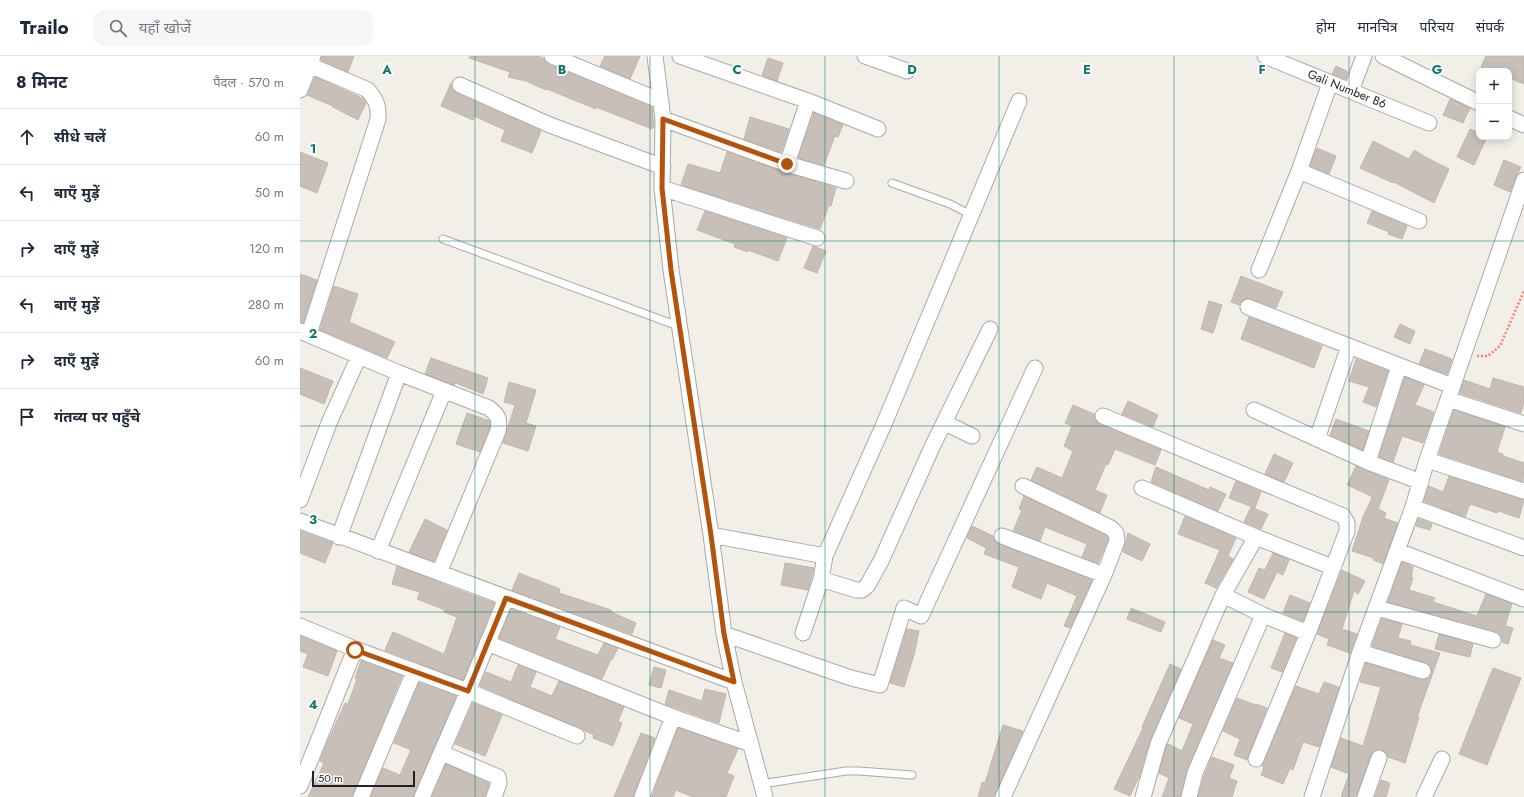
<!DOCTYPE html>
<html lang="hi">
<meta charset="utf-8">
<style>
:root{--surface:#fff;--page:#f6f6f7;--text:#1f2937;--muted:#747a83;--line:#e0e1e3}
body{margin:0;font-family:Jost,"Noto Sans Devanagari",sans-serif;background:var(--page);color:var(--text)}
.controls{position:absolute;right:12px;top:12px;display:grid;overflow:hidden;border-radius:8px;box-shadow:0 2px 10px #0003}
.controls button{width:36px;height:36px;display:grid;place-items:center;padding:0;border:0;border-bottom:1px solid var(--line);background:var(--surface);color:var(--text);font:20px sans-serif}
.scale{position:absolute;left:12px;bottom:10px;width:103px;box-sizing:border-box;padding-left:4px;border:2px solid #222;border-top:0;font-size:11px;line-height:14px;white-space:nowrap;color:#222;-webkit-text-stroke:3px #fff;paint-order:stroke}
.stop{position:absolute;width:12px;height:12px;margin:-9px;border:3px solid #b45309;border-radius:50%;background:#fff}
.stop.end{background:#b45309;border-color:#fff;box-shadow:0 1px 4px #0008}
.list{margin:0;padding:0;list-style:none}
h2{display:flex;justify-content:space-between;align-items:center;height:52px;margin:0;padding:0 16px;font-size:17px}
h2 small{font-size:13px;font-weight:400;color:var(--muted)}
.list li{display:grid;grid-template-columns:26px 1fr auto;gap:12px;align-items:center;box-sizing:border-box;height:56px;padding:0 16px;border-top:1px solid var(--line)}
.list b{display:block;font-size:15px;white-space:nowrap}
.list em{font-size:13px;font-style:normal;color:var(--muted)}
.icon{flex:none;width:22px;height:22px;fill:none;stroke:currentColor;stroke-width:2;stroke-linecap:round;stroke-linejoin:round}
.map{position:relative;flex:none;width:1224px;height:741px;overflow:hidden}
header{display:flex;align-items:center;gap:24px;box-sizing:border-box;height:56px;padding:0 20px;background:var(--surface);border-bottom:1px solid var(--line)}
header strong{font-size:19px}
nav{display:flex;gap:22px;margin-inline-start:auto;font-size:14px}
.search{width:280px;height:36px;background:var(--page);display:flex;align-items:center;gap:10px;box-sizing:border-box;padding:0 14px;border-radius:12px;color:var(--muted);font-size:15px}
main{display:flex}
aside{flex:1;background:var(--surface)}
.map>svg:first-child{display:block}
.building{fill:#c7bfb8;stroke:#c4b6ab}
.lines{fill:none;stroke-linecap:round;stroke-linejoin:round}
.lane-casing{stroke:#a9a9a9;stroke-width:9}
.street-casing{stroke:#a9a9a9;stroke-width:17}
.path{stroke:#fa8072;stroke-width:2.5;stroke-dasharray:2 2;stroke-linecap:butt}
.lane{stroke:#fff;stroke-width:7}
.street{stroke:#fff;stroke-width:15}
.route{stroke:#b45309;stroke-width:5}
.grid{fill:none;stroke:#0f766e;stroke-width:1;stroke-opacity:0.55}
.labels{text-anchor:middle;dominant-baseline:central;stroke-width:3.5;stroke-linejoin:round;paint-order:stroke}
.street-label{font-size:12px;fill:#222;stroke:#fff}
.grid-label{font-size:13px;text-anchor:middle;font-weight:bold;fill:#0f766e;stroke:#fff;stroke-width:3.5;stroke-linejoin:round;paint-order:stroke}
</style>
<header>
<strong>Trailo</strong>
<div class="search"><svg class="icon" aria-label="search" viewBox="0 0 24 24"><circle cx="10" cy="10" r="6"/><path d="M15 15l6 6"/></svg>यहाँ खोजें</div>
<nav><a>होम</a><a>मानचित्र</a><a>परिचय</a><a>संपर्क</a></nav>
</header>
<main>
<aside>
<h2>8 मिनट<small>पैदल · 570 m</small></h2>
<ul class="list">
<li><svg class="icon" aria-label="ahead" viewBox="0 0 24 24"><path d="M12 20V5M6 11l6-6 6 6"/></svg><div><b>सीधे चलें</b></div><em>60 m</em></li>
<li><svg class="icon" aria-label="left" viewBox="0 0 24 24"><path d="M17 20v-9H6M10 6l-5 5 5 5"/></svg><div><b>बाएँ मुड़ें</b></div><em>50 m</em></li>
<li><svg class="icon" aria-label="right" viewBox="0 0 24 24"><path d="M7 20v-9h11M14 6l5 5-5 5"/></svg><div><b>दाएँ मुड़ें</b></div><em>120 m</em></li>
<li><svg class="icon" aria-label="left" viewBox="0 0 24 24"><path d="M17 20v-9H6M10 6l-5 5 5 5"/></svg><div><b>बाएँ मुड़ें</b></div><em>280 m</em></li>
<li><svg class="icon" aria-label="right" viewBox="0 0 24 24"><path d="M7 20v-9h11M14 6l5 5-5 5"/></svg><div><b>दाएँ मुड़ें</b></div><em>60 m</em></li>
<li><svg class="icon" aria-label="arrive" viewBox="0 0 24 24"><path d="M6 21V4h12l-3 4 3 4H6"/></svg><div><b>गंतव्य पर पहुँचे</b></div></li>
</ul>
</aside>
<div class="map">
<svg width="1224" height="741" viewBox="0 0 1224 741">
<rect width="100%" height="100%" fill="#f2efe9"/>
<path class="building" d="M22,0H54L48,16L21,4Z
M170,0H238L244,3L249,8L352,51L354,70L352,73L296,51V53L247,33L246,34L226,25L208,21L210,16L169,2Z
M305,0H340L330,23L300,10Z
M1186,0H1224V28L1209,22V15H1190L1181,11Z
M468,2L483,7L477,25L462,19Z
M1036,10L1048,16L1046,23L1032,18Z
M15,21L64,43L66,47L58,64L33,51V50L7,39Z
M151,27L153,34L156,37L241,75L232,97L201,85L205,74L174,60L173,64L141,50Z
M1150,43L1170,52L1163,67L1143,59Z
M514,57L543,69L538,81L535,80L524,109L498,102Z
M450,61L489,73L481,96L444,83Z
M1170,73L1179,77V81H1187L1174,109L1157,101Z
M1073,85L1109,103L1114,94L1127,102L1149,113L1134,147L1094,126L1093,127L1060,112Z
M1017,92L1036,100L1029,118L1010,110Z
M0,96L28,107L17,137L0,130Z
M427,96L484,116L536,132L531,150L529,149L520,173L381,129L388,108L420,117Z
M1204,104L1221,111L1216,121L1210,136L1194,129Z
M405,155L487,182L478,205L448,194V196L434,191L435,188L397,174Z
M1072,155L1107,170L1102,183L1088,178L1089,176L1067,167Z
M513,190L526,195L517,217L504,212Z
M0,218L17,224L3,267L0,266Z
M941,220L983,236L976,252L951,243L943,244L939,249L931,246Z
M34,230L58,238L49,266L95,286L87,302L20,274Z
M909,245L922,249L913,277L901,273Z
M949,261L1022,290L1014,312L941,283Z
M1100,268L1115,275L1110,288L1094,281Z
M1125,293L1152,303L1147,318L1119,308Z
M131,302L188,322L183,338L156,327L154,329L125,318Z
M1056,303L1088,315L1076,351L1063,346L1069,331L1049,325Z
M0,312L33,325L24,348L0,338Z
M1105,321L1124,329L1115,349L1134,356L1123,387L1102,380L1093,406L1079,401Z
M1193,322L1224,331V346L1221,357L1160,337L1164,324L1190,333Z
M209,326L236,334L226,367L236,370L228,395L203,387L215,349L204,346Z
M828,345L858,359L853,371L822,358Z
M773,349L794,358L796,365L800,368L861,394L855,409L815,393L808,409L806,408L795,434L807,439L800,457L731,424L737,411L762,422L773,395L764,390L772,370L765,367Z
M1154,354L1205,371L1197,396L1203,398V400L1224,407L1223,425L1139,398Z
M167,357L190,365L189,373L180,396L156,388Z
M1036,363L1069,375L1063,394L1030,379Z
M974,398L993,407L984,426L965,418Z
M1056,410L1089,424L1078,453L1086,457L1084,462L1098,467L1083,508L1073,504L1074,502L1052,495L1063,461L1072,442L1071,440L1047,429Z
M856,411L909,434L910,431L926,438L918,455L851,426Z
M1149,420L1224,444L1219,462L1198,455L1197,457L1170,448L1165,461L1124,445L1129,430L1143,436Z
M936,425L961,436L955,452L929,442Z
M724,440L806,479L808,484L798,507L782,501L787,488L745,471L740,485L713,475L722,454L719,453Z
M951,451L968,458L961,473L944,466Z
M885,460L936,482L928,500L933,503L916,532L905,527L920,494L878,478Z
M125,463L147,474L134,505L109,496Z
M1118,463L1132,468L1130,474L1116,470Z
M672,470L693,480L695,485L699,488L792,524L770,572L764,570L777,540L747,527L741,543L712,531L719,511L684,498L686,492L667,482Z
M0,475L33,487L25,507L0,497Z
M828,477L850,488L842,505L823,496Z
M973,497L989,504L983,519L977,516L964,543L948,536L959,512L965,514Z
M1102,506L1113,511L1111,522H1113L1109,534L1135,542L1133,546L1177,560L1186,538L1212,548L1205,570L1213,572L1208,588L1202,586V582L1200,578L1195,575L1088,546Z
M485,507L514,512L508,534L481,529Z
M97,510L142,527V528L194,547L163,624L85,594L93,576L144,598L157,561L144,556L145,554L117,543L120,536L92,528Z
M1042,514L1065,525L1058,538L1054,535L1042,573L1057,578L1050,597L1027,589L1029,583L1017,578Z
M219,517L260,533L259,537L311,554V556L336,567L332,578L212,534Z
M990,539L1010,547L1003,565L983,557Z
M831,552L865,566L861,576L827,563Z
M211,553L260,571L255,583L298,599L304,587L318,592L312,604L311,603L302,623L199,582Z
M1082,563L1102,568L1098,582L1111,585L1110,589L1140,597L1117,661H1119L1105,707L1088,701L1086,697L1082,694L1078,693L1074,695L1071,699L1056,741H1041L1049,718L1031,711L1041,682L1063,690L1081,631L1060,626L1066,607L1121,624L1129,622L1132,617L1130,609L1126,607L1072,590Z
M607,573L619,575L614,599L604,631L590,627Z
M985,577L996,582L982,616L971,612Z
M1139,578L1173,588L1170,601L1135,593Z
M0,580L37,595L28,620L3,611L8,598L0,595Z
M913,584L925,589L919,602L933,607L887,713L880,741H862L869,722L859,717L866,691L868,688L882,695L893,668L879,662Z
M61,605L102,620L52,741H8L24,707L20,705L25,692L45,647L48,648L57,623L55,622Z
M870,608L881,613L850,684L839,721L830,740L814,733L843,672L842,671Z
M218,609L236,616L230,631L252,640L259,625L324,651L318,665L322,667L313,690L293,682L294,679L285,675L280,672L180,630L186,616L211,626Z
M354,611L366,614L361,632L349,629Z
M1193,612L1221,622L1187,709L1159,698Z
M1024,626L1039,631L1019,691L1003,686L993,714L990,712L983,728L961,719L964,711L962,710L996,630L1019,638Z
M119,627L156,640L113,741H71L83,712L100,719L111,694L94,687Z
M405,633L426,638L419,667L365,648L369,634L402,645Z
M937,642L956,649V648L967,652L947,704L934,699L940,683L923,675Z
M173,647L202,659L185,700L155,688Z
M703,669L723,675L694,741H678L682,726L685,727Z
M378,672L438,693L427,717L434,720L426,741H393L376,734L373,741H352Z
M341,677L355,682L333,741H314Z
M912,701L934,709L929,722L937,725L932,741H898L904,720Z
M146,708L189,727L185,741H132Z
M1081,724L1090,727L1086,741H1075Z"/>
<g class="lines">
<g class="lane-casing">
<path id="lane" d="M592,127L650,148L671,159
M143,183L378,270
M461,728L546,715H559L612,719"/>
</g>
<g class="street-casing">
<path id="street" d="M252,0L361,45
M355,0L363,63L362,132L371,214L411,479L424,578L434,626L465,741
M380,0L508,45L578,73
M565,0L607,15
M965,0L1129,67
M1083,0L1179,47
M0,5L68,34C76,44 79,50 78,63L9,278
M160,29L250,69L363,111
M0,34L13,0
M1051,35L1064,0
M1209,62L1224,69
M363,63L487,108L546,125
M487,108L508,45
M999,115L1119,165
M362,132L517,182
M959,214L999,115L1030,27
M948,251L1152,330
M0,275L99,317L189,352C199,360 200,363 198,375L139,517
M1148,343L1224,368
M954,354L1068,406L1121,426
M803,360L1043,460L1047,467V475L1008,577L956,703
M645,367L672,380
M1017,383L1049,290
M1127,404L1224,435
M1068,406L1099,310
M842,432L956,481L1032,511
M0,444L29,367L59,300
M1113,451L1224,492
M0,465L434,626
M411,479L525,500
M702,480L804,519
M39,481L99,317
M78,495L144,335
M1098,495L1224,543
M521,523L556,534H562L567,530L581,505L633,389L690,273
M923,539L963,559L1008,577
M1077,552L1193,584
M0,570L55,593L168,635L277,680
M503,577L521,523L525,500L584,368L719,45
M424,578L551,622L580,629L604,552L621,560L735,312
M187,587L373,661L451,688
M1060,596L1123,615
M142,697L198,721L199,727L194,741
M0,730L55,593
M61,741L114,616
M122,741L168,635L206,542
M342,741L373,661
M703,741L804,519L817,485L816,477L811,472L723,430
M843,741L858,688L923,539L956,481
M889,741L895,717L963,559
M1012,741L1060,596L1113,451L1127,404L1224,124
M1065,741L1079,702
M1124,741L1142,703"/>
</g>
<path class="path" d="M1177,300H1188L1200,290L1224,235"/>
<use href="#lane" class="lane"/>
<use href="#street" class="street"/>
</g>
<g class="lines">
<path class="route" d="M55,594L168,635L206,542L434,626L424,578L411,479L371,214L362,132L363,63L487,108"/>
</g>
<path class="grid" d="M175,0V741M350,0V741M525,0V741M699,0V741M874,0V741M1049,0V741M0,185H1224M0,370H1224M0,556H1224"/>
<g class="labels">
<g class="street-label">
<text transform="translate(1047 33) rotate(22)">Gali Number B6</text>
</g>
</g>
<g class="grid-label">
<text x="87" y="18">A</text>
<text x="262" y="18">B</text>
<text x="437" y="18">C</text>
<text x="612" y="18">D</text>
<text x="787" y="18">E</text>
<text x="962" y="18">F</text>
<text x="1137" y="18">G</text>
<text x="13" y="97">1</text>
<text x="13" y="282">2</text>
<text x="13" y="468">3</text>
<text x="13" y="653">4</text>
</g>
</svg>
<div class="controls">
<button>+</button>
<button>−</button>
</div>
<div class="scale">50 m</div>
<div class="stop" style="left:55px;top:594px"></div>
<div class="stop end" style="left:487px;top:108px"></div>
</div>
</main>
